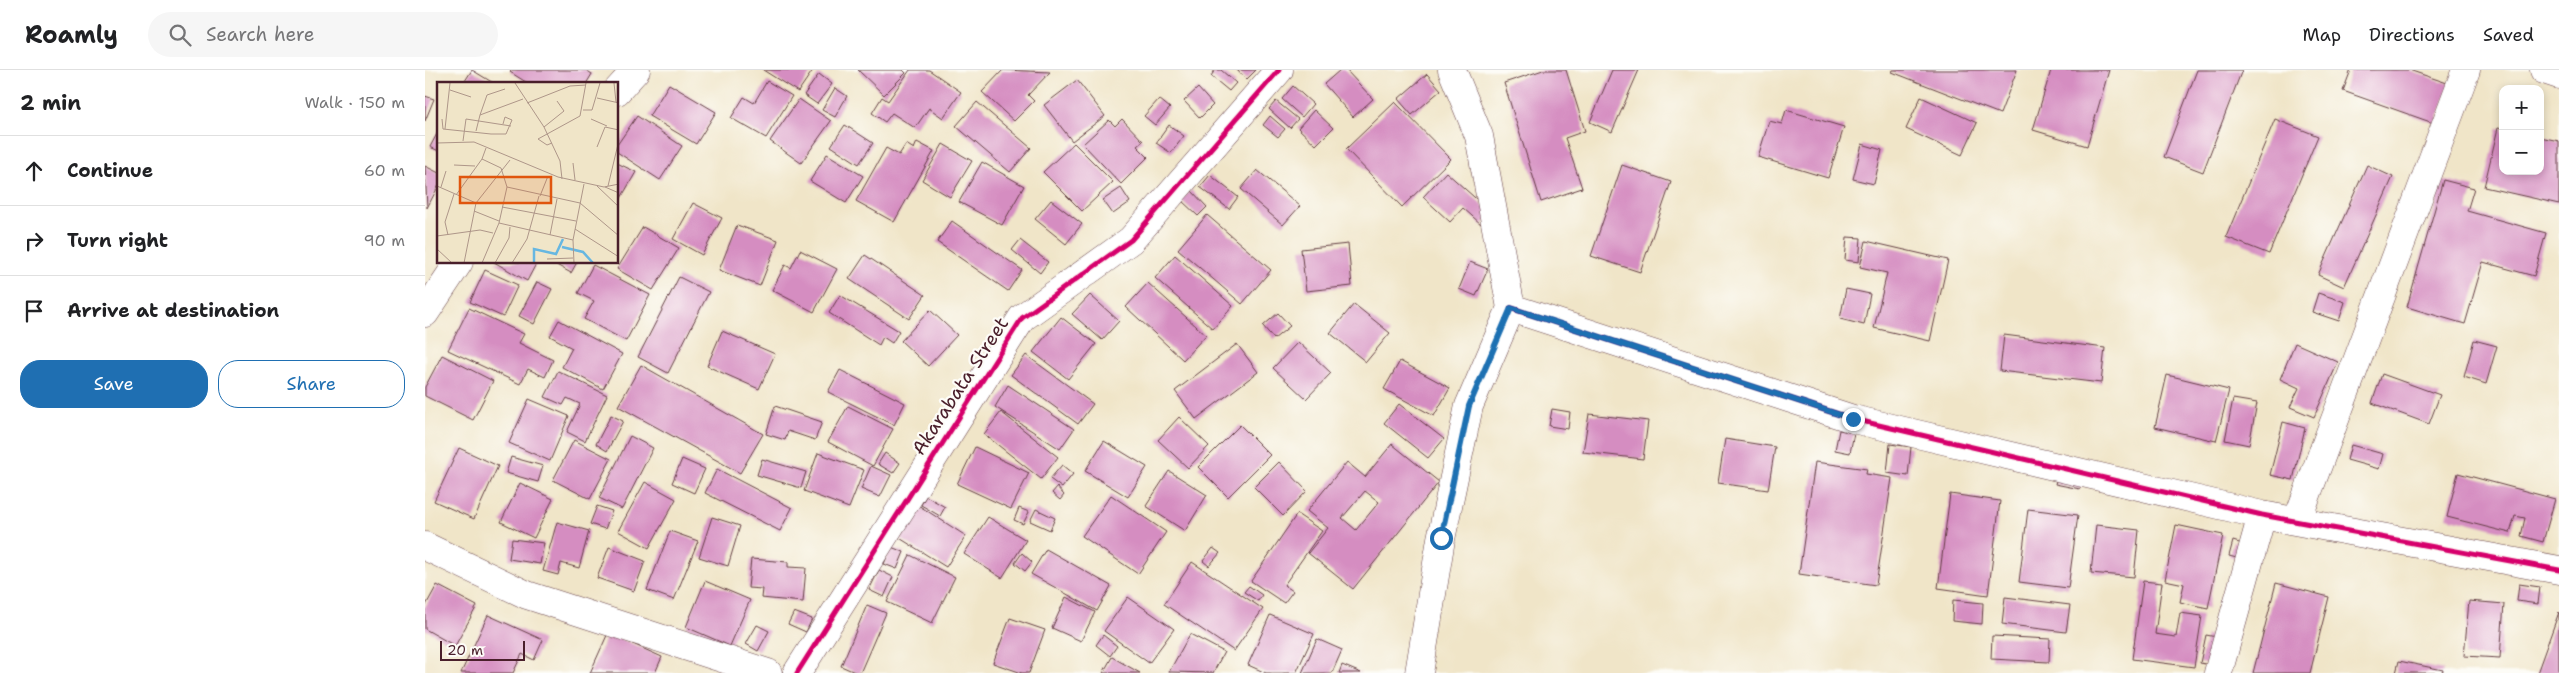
<!DOCTYPE html>
<meta charset="utf-8">
<style>
:root{--surface:#fff;--page:#f6f6f6;--text:#202124;--muted:#757577;--line:#e0e0e0;--accent:#1f6fb2}
body{margin:0;font-family:"Shantell Sans",sans-serif;background:var(--page);color:var(--text)}
.controls{position:absolute;right:15px;top:15px;display:grid;overflow:hidden;border-radius:10px;box-shadow:0 2px 8px #0003}
.controls button{width:45px;height:45px;display:grid;place-items:center;padding:0;border:0;border-bottom:1px solid var(--line);background:var(--surface);color:var(--text);font:25px sans-serif}
.scale{position:absolute;left:15px;bottom:12px;width:85px;box-sizing:border-box;padding-left:5px;border:2px solid #4a1f2b;border-top:0;font-size:14px;line-height:18px;white-space:nowrap;color:#4a1f2b;-webkit-text-stroke:4px #fdfcf7;paint-order:stroke}
.stop{position:absolute;width:15px;height:15px;margin:-11px;border:4px solid #1f6fb2;border-radius:50%;background:#fff}
.stop.end{background:#1f6fb2;border-color:#fff;box-shadow:0 1px 5px #0008}
.list{margin:0;padding:0;list-style:none}
h2{display:flex;justify-content:space-between;align-items:center;height:65px;margin:0;padding:0 20px;font-size:21px}
h2 small{font-size:16px;font-weight:400;color:var(--muted)}
.list li{display:grid;grid-template-columns:32px 1fr auto;gap:15px;align-items:center;box-sizing:border-box;height:70px;padding:0 20px;border-top:1px solid var(--line)}
.list b{display:block;font-size:19px;white-space:nowrap}
.list em{font-size:16px;font-style:normal;color:var(--muted)}
.actions{display:flex;gap:10px;padding:15px 20px}
.actions a{flex:1;padding:11px 0;border:1px solid var(--accent);border-radius:20px;text-align:center;font-size:18px;color:var(--accent)}
.actions .main{background:var(--accent);color:#fff}
.icon{flex:none;width:28px;height:28px;fill:none;stroke:currentColor;stroke-width:2;stroke-linecap:round;stroke-linejoin:round}
.map{position:relative;flex:none;width:2134px;height:603px;overflow:hidden}
header{display:flex;align-items:center;gap:30px;box-sizing:border-box;height:70px;padding:0 25px;background:var(--surface);border-bottom:1px solid var(--line)}
header strong{font-size:24px}
nav{display:flex;gap:28px;margin-inline-start:auto;font-size:18px}
.search{width:350px;height:45px;background:var(--page);display:flex;align-items:center;gap:12px;box-sizing:border-box;padding:0 18px;border-radius:28px;color:var(--muted);font-size:19px}
main{display:flex}
aside{flex:1;background:var(--surface)}
.map>svg:first-child{display:block}
.building{fill:#d58dc1;fill-rule:evenodd}
.lines{fill:none;stroke-linecap:round;stroke-linejoin:round}
.street-casing{stroke:#633d43;stroke-width:29}
.primary-casing{stroke:#633d43;stroke-width:29}
.street{stroke:#fff;stroke-width:28}
.primary{stroke:#fff;stroke-width:28}
.cycleway-casing{stroke:#fdfcf7;stroke-width:8}
.cycleway{stroke:#d6006c;stroke-width:5}
.route{stroke:#1f6fb2;stroke-width:6}
.labels{text-anchor:middle;dominant-baseline:central;stroke-width:4.5;stroke-linejoin:round;paint-order:stroke}
.street-label{font-size:19px;fill:#4a1f2b;stroke:#fdfcf7}
.inset-river{fill:none;stroke:#67b7e1;stroke-width:2.5}
.inset-road{fill:none;stroke:#ae9689;stroke-width:1}
.view{fill:#e0560e;fill-opacity:0.15;stroke:#e0560e;stroke-width:2.5}
.inset-edge{fill:none;stroke:#4a1f2b;stroke-width:2.5}
</style>
<header>
<strong>Roamly</strong>
<div class="search"><svg class="icon" aria-label="search" viewBox="0 0 24 24"><circle cx="10" cy="10" r="6"/><path d="M15 15l6 6"/></svg>Search here</div>
<nav><a>Map</a><a>Directions</a><a>Saved</a></nav>
</header>
<main>
<aside>
<h2>2 min<small>Walk · 150 m</small></h2>
<ul class="list">
<li><svg class="icon" aria-label="ahead" viewBox="0 0 24 24"><path d="M12 20V5M6 11l6-6 6 6"/></svg><div><b>Continue</b></div><em>60 m</em></li>
<li><svg class="icon" aria-label="right" viewBox="0 0 24 24"><path d="M7 20v-9h11M14 6l5 5-5 5"/></svg><div><b>Turn right</b></div><em>90 m</em></li>
<li><svg class="icon" aria-label="arrive" viewBox="0 0 24 24"><path d="M6 21V4h12l-3 4 3 4H6"/></svg><div><b>Arrive at destination</b></div></li>
</ul>
<div class="actions"><a class="main">Save</a><a>Share</a></div>
</aside>
<div class="map">
<svg width="2134" height="603" viewBox="0 0 2134 603">
<rect width="100%" height="100%" fill="#fdfcf7"/>
<filter id="ink" filterUnits="userSpaceOnUse"><feTurbulence type="fractalNoise" baseFrequency=".02" numOctaves="2"/><feDisplacementMap in="SourceGraphic" scale="10" xChannelSelector="R" yChannelSelector="G"/><feConvolveMatrix kernelMatrix="1 2 1 2 8 2 1 2 1" color-interpolation-filters="sRGB"/></filter>
<filter id="wash" filterUnits="userSpaceOnUse"><feTurbulence type="fractalNoise" baseFrequency=".0096" numOctaves="4" result="noise"/><feDisplacementMap in="SourceGraphic" scale="20" xChannelSelector="R" yChannelSelector="G"/><feGaussianBlur stdDeviation="1.12" result="paint"/><feColorMatrix in="noise" values="0 0 0 0 0 0 0 0 0 0 0 0 0 0 0 0 0 1.4 0 .05"/><feComposite in="paint" operator="in"/></filter>
<g filter="url(#wash)">
<rect width="100%" height="100%" fill="#f0e5c8"/>
<g id="blocks">
<path class="building" d="M47,0L70,14H38Z
M87,0H161L167,4L161,14H104L85,2Z
M338,0H388L373,22Z
M433,0H478L481,3L459,25Z
M485,0H504L536,22L518,48L504,38L490,58L467,43L460,52L447,43L457,27L463,31Z
M578,0L625,2L603,25L609,31L589,51L557,22Z
M790,0H796L811,13L804,21L786,6Z
M812,0H831L821,10Z
M915,0H921L948,29L928,47L899,14Z
M1118,0H1141L1160,61L1140,68L1157,118L1116,132L1079,13Z
M1187,0H1214L1187,62L1165,52Z
M1468,0H1592L1575,44L1467,2Z
M1626,0H1684L1662,76L1608,60Z
M1772,0H1817L1778,102L1739,87Z
M1926,0H1984L2025,14L2011,54L1918,21Z
M394,4L407,14L392,34L379,25Z
M1002,4L1016,20L987,45L973,29Z
M652,10L680,46L647,71L619,35Z
M342,11L367,26L341,68L306,48L319,27L329,33Z
M244,14L291,42L271,74L224,46Z
M868,16L888,34L877,47L857,29Z
M410,18L422,26L410,47L397,40Z
M773,18L788,35L775,48L759,31Z
M0,26L9,29L0,51Z
M1496,27L1552,53L1537,85L1481,59Z
M374,29L406,51L376,93L345,71Z
M734,29L745,38L730,55L719,46Z
M851,31L873,49L865,58L844,39Z
M552,32L606,78L585,102L531,56Z
M970,32L1026,89L977,137L921,79Z
M889,40L908,58L891,75L873,58Z
M1361,40L1419,57L1403,108L1333,87L1344,51L1357,54Z
M212,46L257,76L235,110L192,82V75Z
M845,46L860,59L853,67L838,55Z
M697,49L718,71L712,76L723,87L696,114L658,74L684,50L690,56Z
M1850,49L1893,66L1844,184L1801,167Z
M420,55L448,73L434,94L406,76Z
M744,55L759,66L746,83L731,73Z
M2073,58L2078,59V101H2115V67L2134,71V134L2059,117Z
M14,60V81L5,77Z
M492,72L509,81L469,152L431,131L461,78L474,85L481,74L489,79Z
M649,73L688,112L657,141L618,102Z
M518,74L547,91L525,127L497,110Z
M1437,74L1457,80L1449,114L1428,109Z
M402,84L438,106L421,133L385,111Z
M557,92L599,116L577,155L534,132Z
M192,93L211,102L192,135Z
M1197,95L1246,112L1215,202L1166,186Z
M1942,95L1968,107L1919,217L1893,205Z
M0,96L14,103V115L2,138Z
M832,100L875,136L858,155L816,119Z
M1021,102L1068,144L1057,155L1038,138L1025,152L998,127Z
M785,105L813,127L804,139L775,117Z
M2018,110L2049,118L2042,141L2121,163L2109,206L2058,192L2040,254L1982,237Z
M696,118L705,132L688,144L678,130Z
M766,120L782,137L773,146L756,130Z
M626,130L657,154L641,174L610,149Z
M268,133L297,148L277,185L248,169Z
M782,145L846,200L817,234L753,179Z
M527,151L597,200L583,221L512,172Z
M312,155L353,170L335,216L294,200Z
M218,157L254,178L228,220L192,199Z
M1422,167L1436,168L1434,192L1420,190Z
M595,170L623,192L615,203L587,180Z
M1441,171L1523,190L1505,271L1449,258L1462,203L1435,197Z
M923,174L927,216L881,221L876,179Z
M375,180L412,199L389,242L347,220L360,195L366,198Z
M440,185L500,225L484,249L424,209Z
M750,185L808,236L788,259L730,208Z
M69,192H112L102,211Z
M126,192H152L146,203Z
M1045,192L1063,199L1051,226L1034,219Z
M168,195L225,225L201,271L159,249L169,231L153,223Z
M60,200L93,215L78,247L45,232Z
M254,207L284,222L243,303L213,287Z
M112,212L127,219L109,254L94,246Z
M723,213L781,265L758,290L701,237Z
M1421,219L1445,224L1439,255L1415,249Z
M1893,223L1920,232L1914,251L1887,242Z
M415,225L474,261L467,273L458,267L454,275L404,243Z
M665,225L694,251L677,270L647,244Z
M929,234L965,263L941,292L905,263Z
M44,238L99,264L94,273L128,290L120,307L103,299L95,314L23,280Z
M505,240L532,265L503,296L476,271Z
M853,243L865,256L849,269L838,256Z
M636,247L671,274L643,309L608,282Z
M134,250L197,284L178,319L137,297L147,278L125,266Z
M297,261L350,284L334,319L282,296Z
M1579,265L1680,278L1676,313L1575,301Z
M2049,270L2072,276L2061,314L2039,307Z
M873,272L906,303L881,329L848,298Z
M1870,273L1913,292L1889,347L1865,337L1874,318L1855,309Z
M812,274L833,302L771,349L750,321Z
M17,285L68,311L48,350L0,326V317Z
M601,285L668,334L653,354L586,305Z
M975,291L1025,318L1009,346L959,319Z
M216,295L338,364L315,403L193,336Z
M415,300L480,333L469,355L403,322Z
M133,301L182,325L160,371L142,362L155,334L142,328L138,335L120,327Z
M1957,304L2015,325L2004,354L1947,333Z
M1742,305L1804,320L1791,371L1730,357Z
M583,315L649,359L635,379L570,337Z
M104,329L144,346L125,391L84,373Z
M1808,329L1832,333L1824,375L1800,370Z
M974,334L1019,369L1003,388L959,353Z
M350,336L397,352L390,370L363,361L360,370L341,364Z
M423,336L468,359L448,396L403,372Z
M1127,339L1145,342L1143,359L1124,356Z
M576,342L633,387L616,409L559,364Z
M1164,344L1223,351L1218,389L1158,382Z
M186,345L198,351L182,381L171,374Z
M754,347L784,376L763,398L733,370Z
M1858,352L1880,358L1868,410L1845,405Z
M815,355L845,385L803,427L773,397Z
M1414,360L1429,363L1425,383L1410,380Z
M205,366L228,378L197,439L174,428Z
M1300,369L1350,377L1343,420L1293,413Z
M149,370L186,389L165,429L128,410Z
M679,371L722,397L703,427L660,401Z
M967,374L1014,412L928,519L883,483L903,458L882,441L922,392L940,407ZM940,421L954,432L931,460L917,448Z
M1465,374L1486,377L1483,406L1462,403Z
M1926,375L1958,384L1954,399L1922,390Z
M550,377L604,403L586,439L532,414Z
M34,378L73,396L49,449L9,431Z
M393,383L439,400L424,438L379,421Z
M460,383L475,393L468,403L453,394Z
M86,387L118,396L113,412L81,403Z
M257,389L280,399L269,423L247,413Z
M337,389L381,402L376,418L332,405Z
M854,392L882,421L858,446L829,417Z
M1390,392L1442,399L1441,404L1467,408L1451,515L1374,504Z
M637,395L648,404L637,418L625,409Z
M446,396L466,405L455,427L436,419Z
M292,399L367,438L355,461L280,423Z
M1634,400L1658,406L1655,419L1630,414Z
M744,401L782,425L760,461L721,436Z
M2033,403L2130,429L2118,472L2096,466L2100,448L2090,446L2085,463L2022,447Z
M220,412L251,429L224,478L193,461Z
M95,413L128,429L109,468L76,452Z
M632,417L639,425L635,430L627,423Z
M1525,424L1575,431L1563,525L1513,518Z
M686,425L741,462L713,504L657,466Z
M501,426L520,437L515,446L496,435Z
M493,435L541,466L521,497L473,467Z
M172,436L187,441L180,459L165,454Z
M594,438L604,442L598,454L589,450Z
M611,439L630,448L625,460L605,451Z
M1603,439L1653,445L1643,518L1594,512Z
M872,444L897,461L859,515L868,521L859,533L826,511Z
M287,447L315,456L303,496L274,487Z
M563,447L601,470L577,508L539,484Z
M132,452L164,461L154,498L136,493L133,505L118,501Z
M1671,455L1714,460L1709,507L1666,503Z
M1751,455L1798,465L1783,538L1755,532L1759,514L1740,510Z
M245,461L273,471L249,530L222,520Z
M87,469L119,473L115,494L84,489Z
M1808,471L1827,477L1823,491L1804,486Z
M184,477L220,491L209,521L172,508Z
M466,477L479,482L472,499L459,494Z
M788,478L795,483L784,496L778,491Z
M621,479L686,516L672,541L606,504Z
M597,483L607,492L600,501L590,493Z
M485,485L530,507L507,553L462,532Z
M326,489L363,492V497L381,498L378,532L336,528L337,519L323,518Z
M767,492L838,539L809,581L739,534Z
M454,500L468,507L459,527L444,520Z
M280,511L325,530L305,576L261,557Z
M1718,511L1737,513L1730,564L1751,567L1755,543L1777,546L1769,597L1707,589Z
M1851,513L1904,527L1885,603H1828Z
M2094,514L2115,517L2113,534L2092,531Z
M12,515L52,536L30,576L0,559V537Z
M824,516L837,525L833,531L819,522Z
M641,527L670,542L656,571L627,558Z
M703,527L749,559L724,593L679,561Z
M1580,527L1645,535L1641,562L1577,554Z
M1528,530L1558,533L1557,554L1527,551Z
M2044,531L2079,534L2075,588L2039,586Z
M442,535L461,543L435,603H432L416,596Z
M369,542L387,549L381,562L363,554Z
M2134,542V603H2112Z
M63,545L118,570L109,590L97,584L88,603H36Z
M845,545L889,564L871,603H841L823,595Z
M585,548L620,560L604,603H597L568,593Z
M332,555L344,561L333,581L321,574Z
M183,563L237,587L230,603H165Z
M765,564L799,582L788,603L744,602Z
M678,565L692,576L685,586L671,575Z
M1781,565L1797,568L1791,596L1775,593Z
M1567,566L1625,569L1624,592L1566,589Z
M892,569L917,580L907,603H877Z
M687,587L715,603H678Z
M1974,591L2018,600L2017,603H1971Z
M917,595L936,603H914Z"/>
</g>
</g>
<g filter="url(#ink)">
<use href="#blocks" fill-opacity="0" stroke="#633d43" stroke-width="1"/>
<g class="lines">
<g class="street-casing">
<path id="street" d="M192,21L211,0
M1086,238L1428,349L1837,445L2134,500
M0,243L34,192
M1872,451L2041,0
M0,476L102,525L343,603
M372,603L597,248L706,170L854,0
M994,603L1016,469L1044,336L1086,238L1054,66L1027,0
M1793,603L1837,445"/>
</g>
<g class="primary-casing">
<path id="primary" d="M2119,0L2134,5"/>
</g>
<use href="#street" class="street"/>
<use href="#primary" class="primary"/>
<g class="cycleway-casing">
<path id="cycleway" d="M1086,238L1428,349L1837,445L2134,500
M372,603L597,248L706,170L854,0"/>
</g>
<use href="#cycleway" class="cycleway"/>
</g>
</g>
<g class="lines" filter="url(#ink)">
<path class="route" d="M1016,468L1044,336L1086,238L1428,349"/>
</g>
<g class="labels">
<g class="street-label">
<text transform="translate(535 316) rotate(-57)">Akarabata Street</text>
</g>
</g>
<g transform="translate(12 12)">
<rect width="181" height="181" fill="#f0e5c8"/>
<path class="inset-river" d="M125,165L146,170L156,181M97,181V167L119,172L126,157"/>
<path class="inset-road" d="M78,1L107,45L123,79L125,97M177,1L179,20M13,8L34,15M160,16L182,21M90,21L133,4L149,3M146,28H155L163,1M43,33L50,13L68,7M5,37L6,47L54,52H69L75,38L68,35L66,42M154,37L170,44M107,45L127,29L120,19M8,47L13,1M39,49L43,33L86,17M26,59L29,37L74,44M0,61L37,60L121,95L167,105L182,102M115,61L110,63L101,57L143,34L149,1M160,65L168,45L182,48M45,77L64,86L70,105L62,141L45,181M136,81L138,98M17,83L38,84M0,104L39,121M160,104L182,125M171,104L182,58M4,105L9,89M70,105L143,121L182,154M168,105L182,111M19,113L45,77L49,66M103,114L111,94M65,125L139,139M37,129L62,139M62,141L136,158M138,147L182,175M11,153L8,140L17,112M113,153L120,117M0,154L43,148L56,151M0,167L15,181M110,177L136,176M27,181L39,121L73,78M58,181L72,156L73,145M75,181L90,157L102,114M137,181L136,158L147,102"/>
<path class="view" d="M23,95H114V121H23Z"/>
<rect width="181" height="181" class="inset-edge"/>
</g>
</svg>
<div class="controls">
<button>+</button>
<button>−</button>
</div>
<div class="scale">20 m</div>
<div class="stop" style="left:1016px;top:468px"></div>
<div class="stop end" style="left:1428px;top:349px"></div>
</div>
</main>
